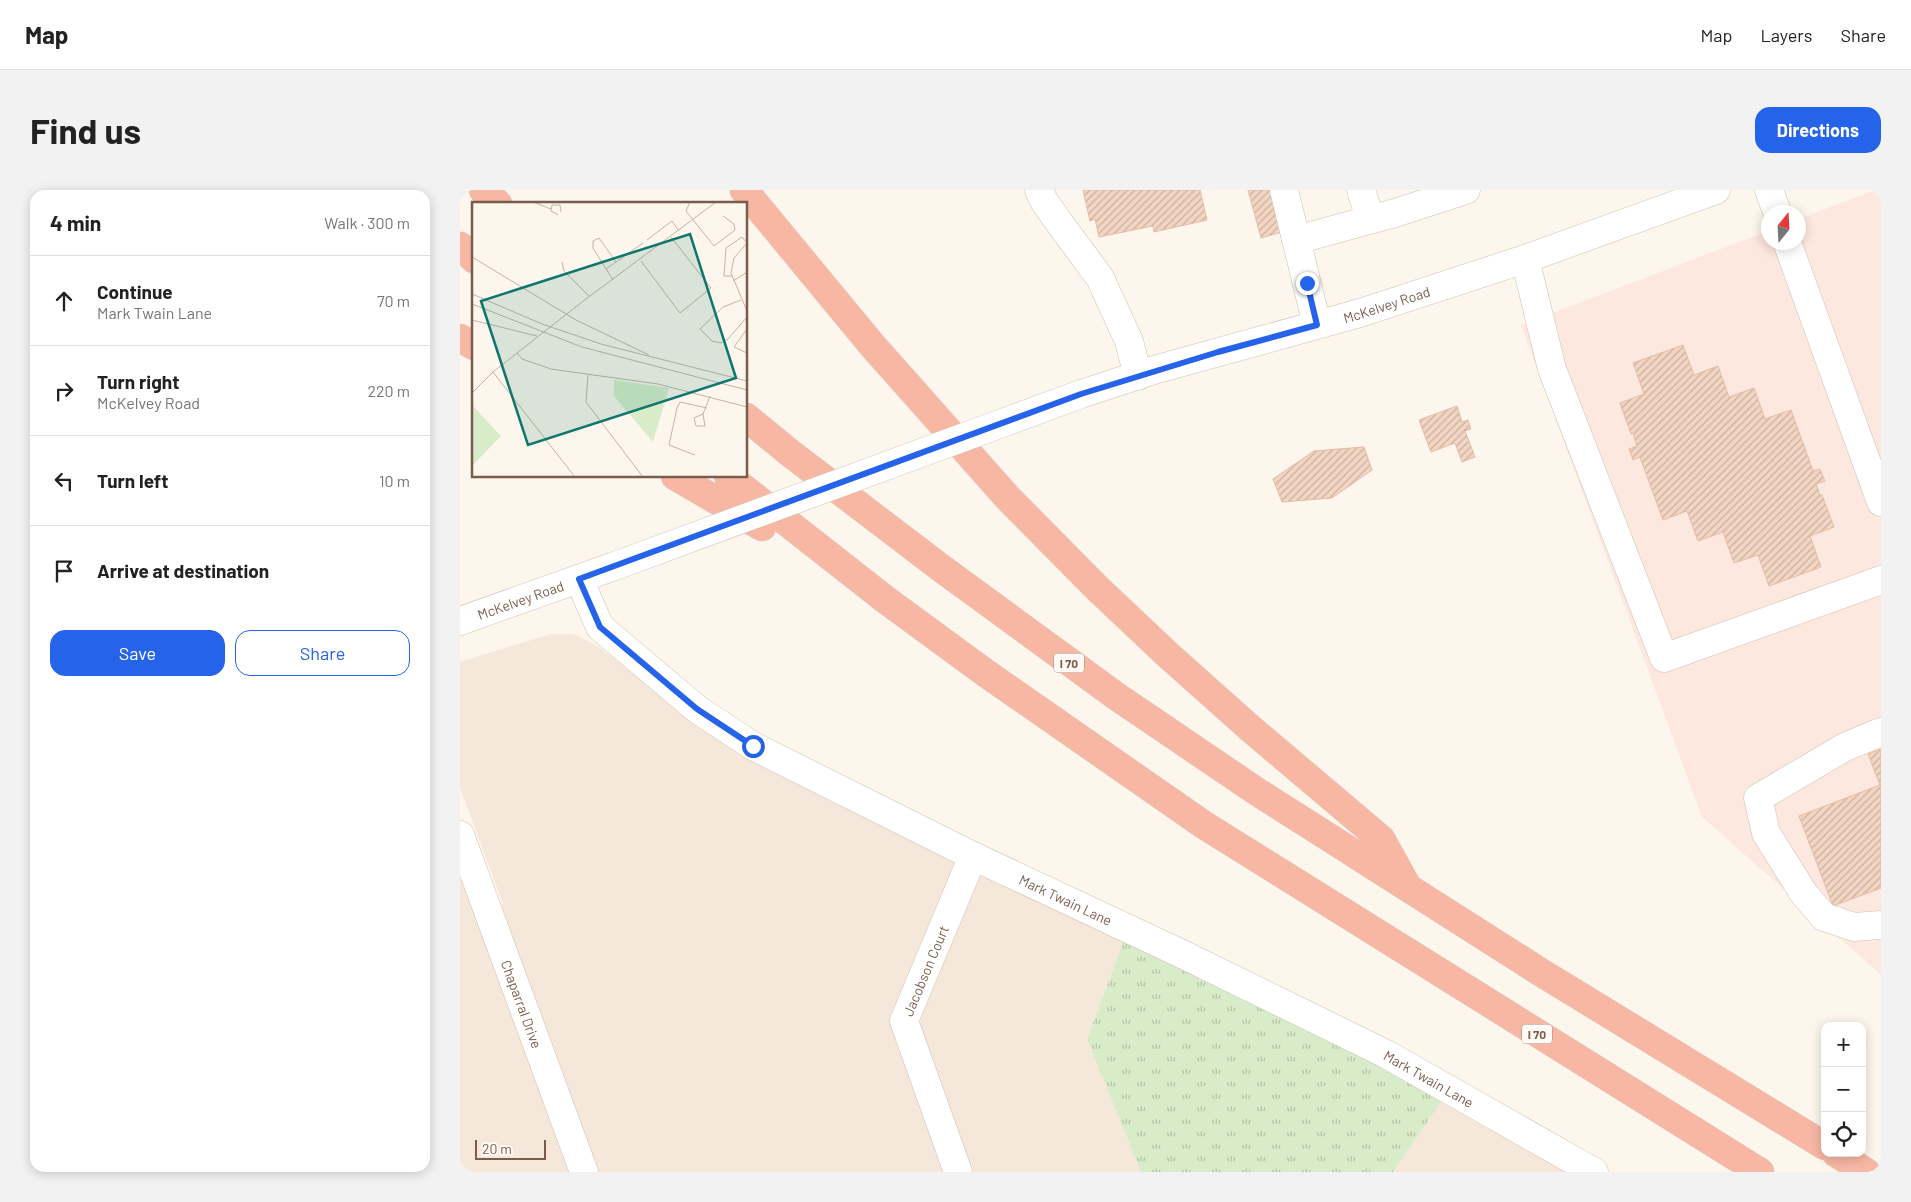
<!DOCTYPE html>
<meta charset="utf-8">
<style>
:root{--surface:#fff;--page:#f2f2f2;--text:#222;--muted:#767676;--line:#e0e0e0;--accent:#2563eb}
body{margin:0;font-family:Barlow,sans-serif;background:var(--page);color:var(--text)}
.controls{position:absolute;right:15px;bottom:15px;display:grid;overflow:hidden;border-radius:10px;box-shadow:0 2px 12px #0003}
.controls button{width:45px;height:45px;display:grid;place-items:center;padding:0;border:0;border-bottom:1px solid var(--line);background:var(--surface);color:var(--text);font:25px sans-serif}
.compass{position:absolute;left:1301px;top:15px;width:45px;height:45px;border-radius:50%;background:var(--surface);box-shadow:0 2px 12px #0003;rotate:18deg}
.scale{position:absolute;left:15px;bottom:12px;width:71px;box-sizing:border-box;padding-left:5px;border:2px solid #7a5c4d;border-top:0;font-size:14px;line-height:18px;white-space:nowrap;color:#7a5c4d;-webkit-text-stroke:4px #fffaf3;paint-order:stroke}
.stop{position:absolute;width:15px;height:15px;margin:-11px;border:4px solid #2563eb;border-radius:50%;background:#fff}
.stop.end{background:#2563eb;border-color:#fff;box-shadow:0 1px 5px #0008}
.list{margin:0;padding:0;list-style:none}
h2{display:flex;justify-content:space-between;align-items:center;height:65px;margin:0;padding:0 20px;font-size:21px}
h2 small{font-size:16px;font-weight:400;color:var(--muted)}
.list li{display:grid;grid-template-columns:32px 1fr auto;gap:15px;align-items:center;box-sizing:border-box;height:90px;padding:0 20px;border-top:1px solid var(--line)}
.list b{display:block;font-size:19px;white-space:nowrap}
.list p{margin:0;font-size:16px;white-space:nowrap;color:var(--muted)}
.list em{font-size:16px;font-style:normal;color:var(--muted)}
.actions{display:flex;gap:10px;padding:15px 20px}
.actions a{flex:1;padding:11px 0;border:1px solid var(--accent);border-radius:15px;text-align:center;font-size:18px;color:var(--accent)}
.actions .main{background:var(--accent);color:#fff}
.icon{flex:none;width:28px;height:28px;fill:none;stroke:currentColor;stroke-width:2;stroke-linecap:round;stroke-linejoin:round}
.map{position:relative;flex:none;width:1421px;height:982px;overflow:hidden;border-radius:15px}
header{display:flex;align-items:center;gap:30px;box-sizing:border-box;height:70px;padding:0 25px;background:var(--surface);border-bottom:1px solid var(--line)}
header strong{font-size:24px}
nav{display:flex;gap:28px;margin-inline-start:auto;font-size:18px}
.intro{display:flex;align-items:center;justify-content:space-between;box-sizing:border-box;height:120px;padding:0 30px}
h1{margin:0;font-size:35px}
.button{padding:12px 22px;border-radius:15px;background:var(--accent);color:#fff;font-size:18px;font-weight:700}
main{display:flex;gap:30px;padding:0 30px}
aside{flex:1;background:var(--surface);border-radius:15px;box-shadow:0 2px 12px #0003}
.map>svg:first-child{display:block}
.residential{fill:#f5e8da}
.commercial{fill:#fde8e0}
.grass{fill:url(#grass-tufts)}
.building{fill:url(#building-hatch);stroke:#e6bba3}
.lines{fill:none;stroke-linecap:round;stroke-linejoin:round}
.minor-casing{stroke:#d1beb0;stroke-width:29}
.highway-casing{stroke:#dad1cd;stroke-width:29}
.minor{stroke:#fff;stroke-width:28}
.highway{stroke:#f7b7a3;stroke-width:28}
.minor-bridge-casing{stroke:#d1beb0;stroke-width:29;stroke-linecap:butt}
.minor-bridge{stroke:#fff;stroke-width:28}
.route{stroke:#2563eb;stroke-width:6}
.labels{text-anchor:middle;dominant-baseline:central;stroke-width:5;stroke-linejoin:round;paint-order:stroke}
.shield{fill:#fffaf3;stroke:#a28b7f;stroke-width:1}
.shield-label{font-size:12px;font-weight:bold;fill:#7a5c4d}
.street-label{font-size:14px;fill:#7a5c4d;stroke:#fffaf3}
.inset-road{fill:none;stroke:#c5b3a7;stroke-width:1}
.view{fill:#0f766e;fill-opacity:0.15;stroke:#0f766e;stroke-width:2.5}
.inset-edge{fill:none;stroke:#7a5c4d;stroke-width:2.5}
</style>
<header>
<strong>Map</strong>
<nav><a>Map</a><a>Layers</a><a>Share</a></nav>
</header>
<div class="intro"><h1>Find us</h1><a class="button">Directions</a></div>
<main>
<aside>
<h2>4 min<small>Walk · 300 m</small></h2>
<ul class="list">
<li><svg class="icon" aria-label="ahead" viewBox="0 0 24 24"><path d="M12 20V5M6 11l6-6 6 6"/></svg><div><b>Continue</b><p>Mark Twain Lane</p></div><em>70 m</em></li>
<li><svg class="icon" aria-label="right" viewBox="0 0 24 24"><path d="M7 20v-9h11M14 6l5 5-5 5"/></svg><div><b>Turn right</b><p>McKelvey Road</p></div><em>220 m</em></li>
<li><svg class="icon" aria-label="left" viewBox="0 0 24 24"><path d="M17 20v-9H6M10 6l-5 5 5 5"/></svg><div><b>Turn left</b></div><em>10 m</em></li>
<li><svg class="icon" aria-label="arrive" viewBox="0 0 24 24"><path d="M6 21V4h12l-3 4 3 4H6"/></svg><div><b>Arrive at destination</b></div></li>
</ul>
<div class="actions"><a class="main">Save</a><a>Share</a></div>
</aside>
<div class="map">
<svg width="1421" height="982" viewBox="0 0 1421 982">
<defs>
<pattern id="grass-tufts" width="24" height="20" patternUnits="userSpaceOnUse" patternTransform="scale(1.25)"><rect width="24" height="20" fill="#d8ecc9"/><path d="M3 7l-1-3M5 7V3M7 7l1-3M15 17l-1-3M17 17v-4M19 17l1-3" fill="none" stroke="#b4c2a5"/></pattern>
<pattern id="building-hatch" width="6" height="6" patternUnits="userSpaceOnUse" patternTransform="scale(1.25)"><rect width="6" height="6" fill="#f3d5c3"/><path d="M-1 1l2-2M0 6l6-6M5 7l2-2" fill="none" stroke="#cab0a1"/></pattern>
</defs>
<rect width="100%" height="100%" fill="#fdf6ec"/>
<path class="residential" d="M91,444H113L134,454L296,571L370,611L664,750L627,849L681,982H0V681L16,722L43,714L0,598V472Z
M984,908L1105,982H933Z"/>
<path class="commercial" d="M1415,0H1421V785L1242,627L1061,135L1308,41V52H1338L1339,29Z"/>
<path class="grass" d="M664,750L984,908L933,982H681L627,849Z"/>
<path class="building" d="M623,0H740L747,30L694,42L693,36L639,47L635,29L630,31Z
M788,0H810L822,42L801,48Z
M1223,155L1234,185L1258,176L1269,207L1294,198L1305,229L1331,220L1353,281L1360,279L1365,291L1356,294L1360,305H1362L1374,337L1350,346L1361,377L1309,396L1298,365L1274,373L1263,342L1238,351L1227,321L1203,330L1180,267L1173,270L1169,259L1177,256L1173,243L1171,244L1160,213L1184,204L1173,173Z
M997,216L1002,232L1008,230L1011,239L1005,241L1015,267L1002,272L995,253L971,262L959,230Z
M904,257L912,280L872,308L822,312L813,289L854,261Z
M1421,559V698L1373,716L1339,626L1420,595L1408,564Z"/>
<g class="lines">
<g class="minor-casing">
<g id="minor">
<path d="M579,0L584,11L598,31L640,88L669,151L678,186"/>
<path d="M824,0L857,135"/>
<path d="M901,0L910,29"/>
<path d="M1309,0L1317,22"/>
<path d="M836,50L935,23L1006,0"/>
<path d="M1327,52L1421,312"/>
<path d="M1065,69L1092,179L1204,468L1421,390"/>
<path id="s1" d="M537,235L621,204L694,180L900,123L1065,69L1256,0"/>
<path id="s2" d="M119,389L140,437L237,519L293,556L513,666L720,763L926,864L1134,982"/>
<path id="s3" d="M0,431L152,377"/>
<path d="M1421,542L1385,557L1298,608L1306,643L1344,704L1364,727L1394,737L1421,735"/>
<path id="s4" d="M0,645L124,982"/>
<path id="s5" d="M498,982L444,831L513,666"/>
</g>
</g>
<g class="highway-casing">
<path id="highway" d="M23,0L38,14
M284,0L412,155L548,308L637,398L708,465L791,539L921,649L946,694
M0,56L14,69
M0,148L14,156
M286,227L330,263L481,378L656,506L796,601L1082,783L1365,956
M215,286L302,337
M268,286L426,410L527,484L744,635L1300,982
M1376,963L1406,982"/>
</g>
<use href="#minor" class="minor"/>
<use href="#highway" class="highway"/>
<g class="minor-bridge-casing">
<path id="minor-bridge" d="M152,377L537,235"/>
</g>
<use href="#minor-bridge" class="minor-bridge"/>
</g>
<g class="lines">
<path class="route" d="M293,556L237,519L140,437L119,389L621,204L758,162L857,135L847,93"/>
</g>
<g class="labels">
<g class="shield">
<rect x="594" y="463.5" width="30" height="19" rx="4"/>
<rect x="1062" y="834.5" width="30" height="19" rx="4"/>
</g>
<g class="shield-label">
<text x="609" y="473">I 70</text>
<text x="1077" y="844">I 70</text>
</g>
<g class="street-label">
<text stroke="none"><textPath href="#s1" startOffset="408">McKelvey Road</textPath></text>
<text stroke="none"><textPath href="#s3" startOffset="64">McKelvey Road</textPath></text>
<text stroke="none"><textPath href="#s2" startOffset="595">Mark Twain Lane</textPath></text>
<text stroke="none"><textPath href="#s5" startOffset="215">Jacobson Court</textPath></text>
<text stroke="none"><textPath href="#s4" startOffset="180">Chaparral Drive</textPath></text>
<text stroke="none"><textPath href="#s2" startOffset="1000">Mark Twain Lane</textPath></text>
</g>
</g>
<g transform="translate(12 12)">
<rect width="275" height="275" fill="#fdf6ec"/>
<path d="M142,178L197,186L181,240L142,194ZM0,203L29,234L0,264Z" fill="#d8ecc9"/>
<path class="inset-road" d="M61,0L79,7M218,0L214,9L242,44L263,28L262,22L251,14M86,13L79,9L80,3H88L89,10M175,38L200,19L207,29M0,55L104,118L177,153M169,59L208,111L239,86L199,35M90,60L92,69L117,94M134,67L171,41M260,74H252L254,46L270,35L275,41L262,56L259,71L275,109M141,78L121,46V39L127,36L144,60M261,79L275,70M0,92L70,122L129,142L275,179M269,98L251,105L228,127L240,139L249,141L256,137L275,115M0,102L110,145L275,188M0,118L65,134M275,127L262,145L275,151M45,151L50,157L79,167L186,182L275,205M21,170L103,275M116,173L114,200L171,275M0,191L21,170L110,100L244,0M231,212L233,224H224L222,216L231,212L238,194M223,253L197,243L205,206L208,200L235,206"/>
<path class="view" d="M218,32L264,176L56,243L9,99Z"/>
<rect width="275" height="275" class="inset-edge"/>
</g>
</svg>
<div class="controls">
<button>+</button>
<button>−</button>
<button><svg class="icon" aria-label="locate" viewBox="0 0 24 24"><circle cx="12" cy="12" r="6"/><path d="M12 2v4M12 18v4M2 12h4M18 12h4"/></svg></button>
</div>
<svg class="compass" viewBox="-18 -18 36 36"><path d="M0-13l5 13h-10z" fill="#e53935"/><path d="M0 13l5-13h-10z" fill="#767676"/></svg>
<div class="scale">20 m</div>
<div class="stop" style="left:293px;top:556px"></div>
<div class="stop end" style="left:847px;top:93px"></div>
</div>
</main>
